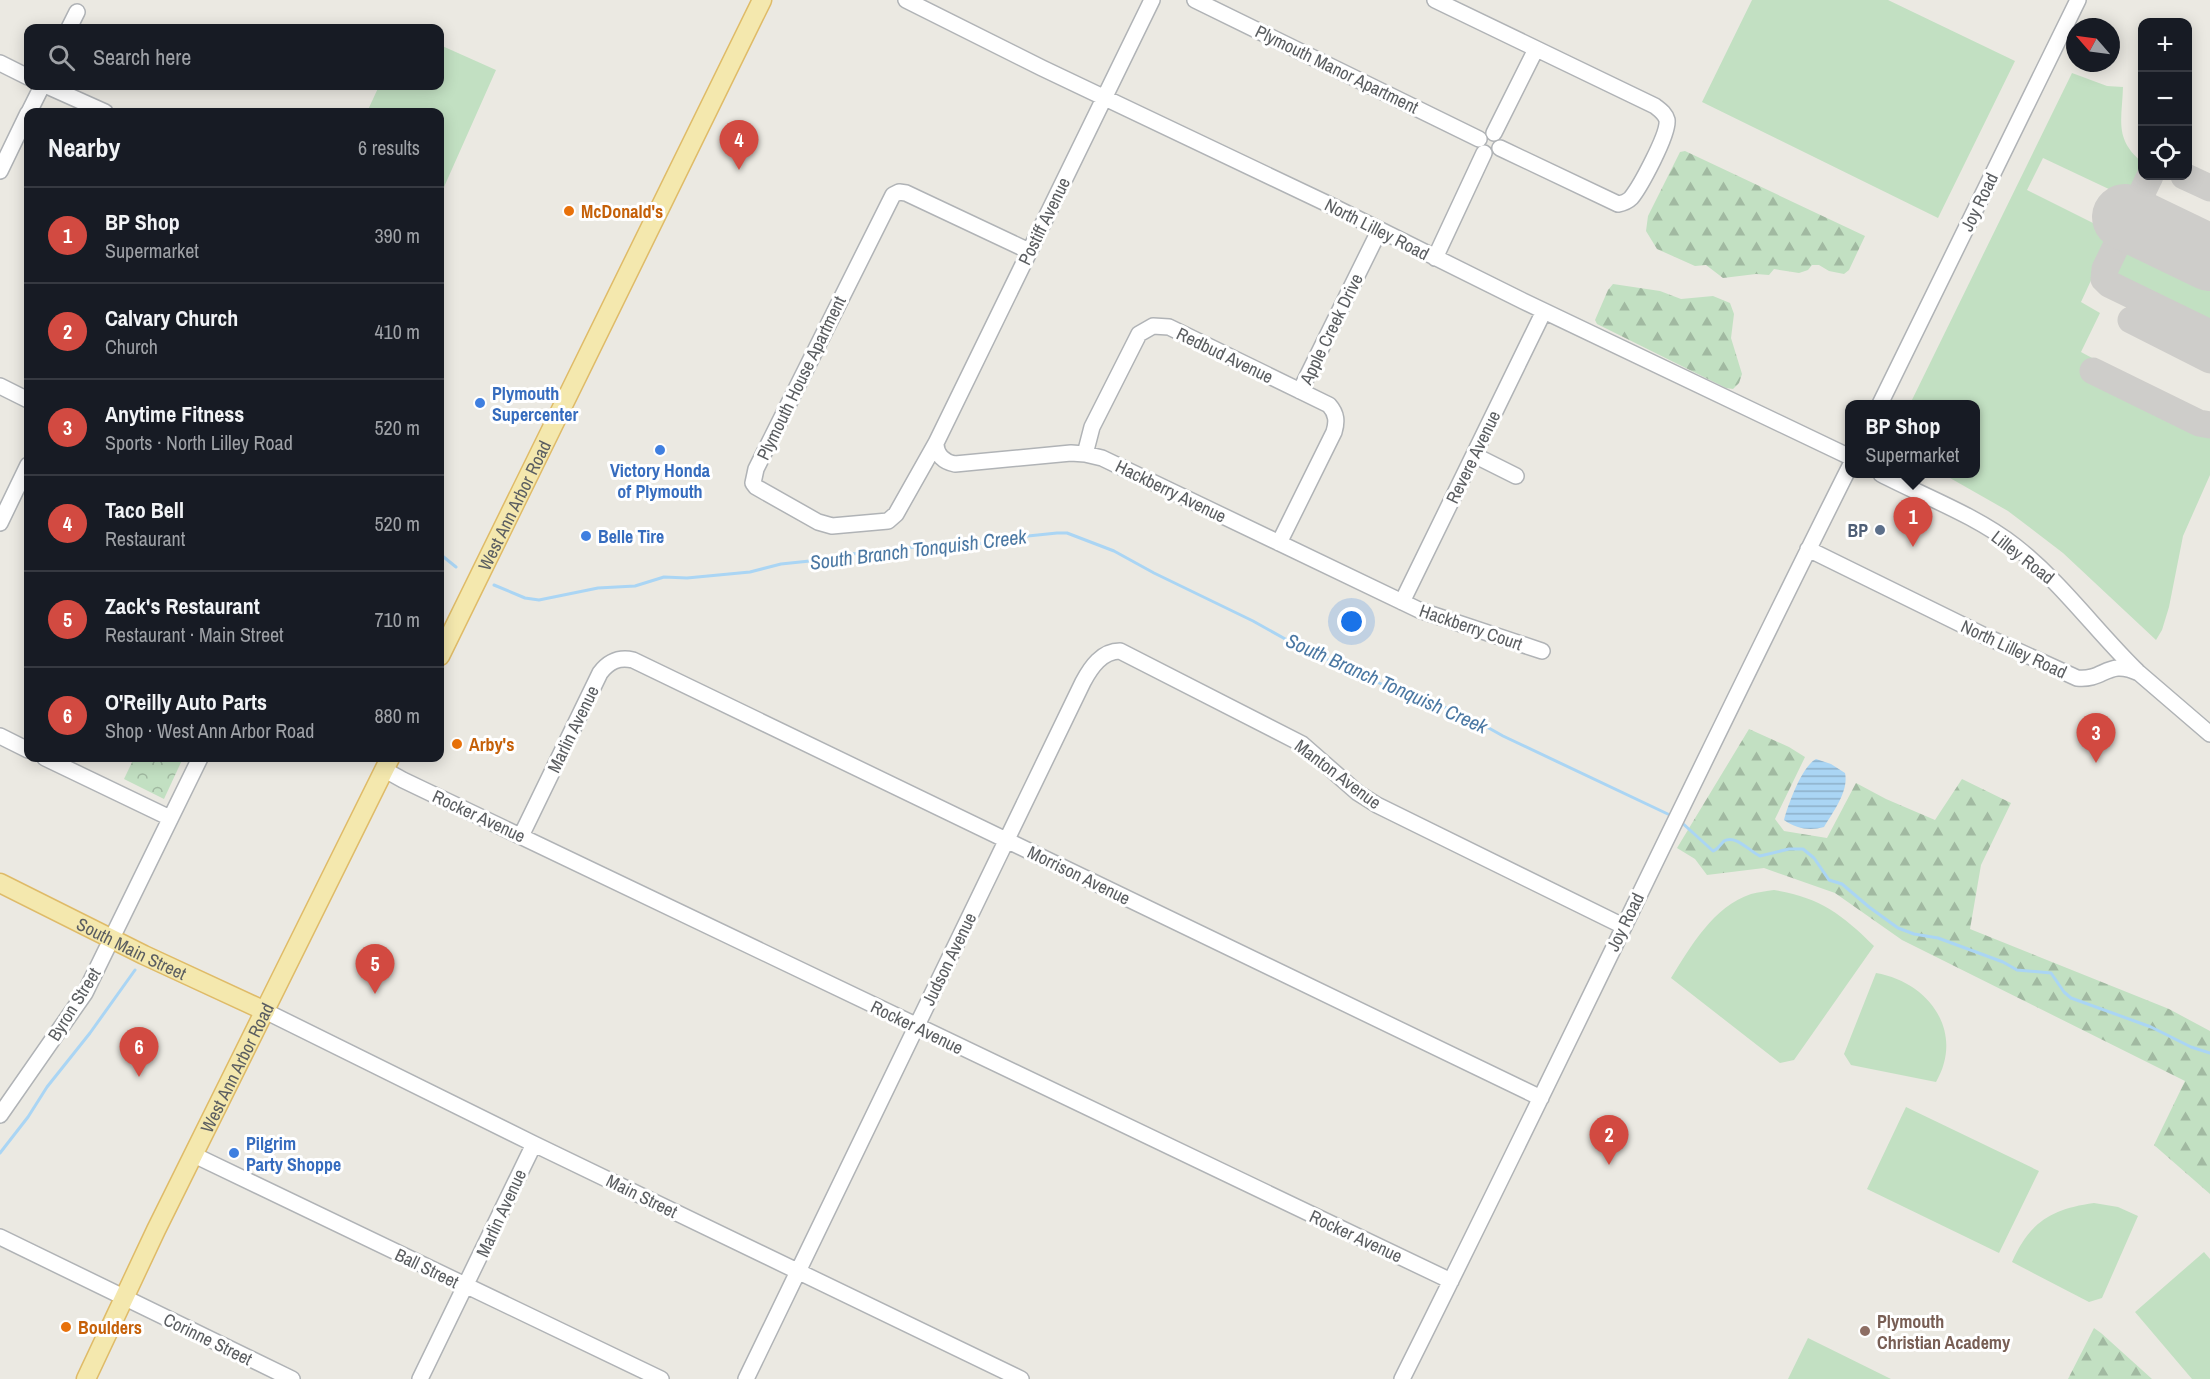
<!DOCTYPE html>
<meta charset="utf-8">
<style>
:root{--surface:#171b24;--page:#20242c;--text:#f1f3f6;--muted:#9ea1a6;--line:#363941;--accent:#d24a41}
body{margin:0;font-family:"Archivo Narrow",sans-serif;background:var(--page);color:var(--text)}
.controls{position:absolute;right:18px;top:18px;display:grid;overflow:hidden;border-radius:12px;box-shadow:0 3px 15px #0003}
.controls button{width:54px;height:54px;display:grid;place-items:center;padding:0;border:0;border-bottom:2px solid var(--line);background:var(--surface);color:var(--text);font:30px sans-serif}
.compass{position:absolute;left:2066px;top:18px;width:54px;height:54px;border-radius:50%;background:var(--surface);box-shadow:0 3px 15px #0003;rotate:298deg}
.you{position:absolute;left:1352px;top:622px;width:21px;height:21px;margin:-15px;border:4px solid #fff;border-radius:50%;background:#1a73e8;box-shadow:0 0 0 9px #1a73e833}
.badge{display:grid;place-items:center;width:39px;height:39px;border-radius:50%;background:var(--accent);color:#fff;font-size:20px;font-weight:700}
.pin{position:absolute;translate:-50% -50px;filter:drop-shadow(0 2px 3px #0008)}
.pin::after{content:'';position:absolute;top:32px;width:21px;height:18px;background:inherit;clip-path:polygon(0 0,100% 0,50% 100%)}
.popup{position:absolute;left:1845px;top:400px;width:135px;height:78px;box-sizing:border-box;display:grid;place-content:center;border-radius:12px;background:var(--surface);filter:drop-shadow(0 2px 4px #0005);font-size:20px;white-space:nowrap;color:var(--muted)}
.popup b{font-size:22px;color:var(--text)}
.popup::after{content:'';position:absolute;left:50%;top:100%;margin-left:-12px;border:12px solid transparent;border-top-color:var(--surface)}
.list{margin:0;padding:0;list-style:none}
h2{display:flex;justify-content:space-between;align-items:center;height:78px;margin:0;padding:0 24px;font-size:26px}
h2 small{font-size:20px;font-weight:400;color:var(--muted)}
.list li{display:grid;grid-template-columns:39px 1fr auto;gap:18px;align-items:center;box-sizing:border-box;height:96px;padding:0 24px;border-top:2px solid var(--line)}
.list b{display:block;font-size:22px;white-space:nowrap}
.list p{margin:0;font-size:20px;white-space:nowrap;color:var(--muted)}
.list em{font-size:20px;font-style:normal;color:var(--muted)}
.icon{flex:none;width:33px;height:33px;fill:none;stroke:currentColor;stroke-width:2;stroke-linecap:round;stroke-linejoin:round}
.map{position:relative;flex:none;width:2210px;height:1379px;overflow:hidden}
.search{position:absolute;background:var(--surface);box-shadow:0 3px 15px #0003;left:24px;top:24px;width:420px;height:66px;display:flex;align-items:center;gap:15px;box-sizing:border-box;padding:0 21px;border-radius:12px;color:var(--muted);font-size:22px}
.panel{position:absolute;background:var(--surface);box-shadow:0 3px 15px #0003;left:24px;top:108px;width:420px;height:654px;border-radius:12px}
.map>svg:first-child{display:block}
.grass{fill:#c2e0c2}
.forest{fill:url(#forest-firs)}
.park{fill:url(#park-crowns)}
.water{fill:url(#water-rules)}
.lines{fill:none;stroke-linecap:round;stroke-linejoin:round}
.stream{stroke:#aad5f4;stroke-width:3}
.taxiway{stroke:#cecdca;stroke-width:27}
.runway{stroke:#cecdca;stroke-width:66}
.minor-casing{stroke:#b0b3b6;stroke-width:18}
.major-casing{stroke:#dfbb68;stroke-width:21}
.minor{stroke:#fff;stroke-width:15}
.major{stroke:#f4e8ae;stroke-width:18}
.food-dot{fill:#e8710a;stroke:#fff;stroke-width:2}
.shop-dot{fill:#3f7fe0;stroke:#fff;stroke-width:2}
.service-dot{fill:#5c6f8a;stroke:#fff;stroke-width:2}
.education-dot{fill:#8d6e63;stroke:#fff;stroke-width:2}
.labels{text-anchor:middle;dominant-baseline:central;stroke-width:6;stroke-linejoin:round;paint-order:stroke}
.street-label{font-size:18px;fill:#5b5e61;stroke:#fff}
.food-label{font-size:18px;font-weight:bold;fill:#c56008;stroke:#fff;text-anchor:start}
.shop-label{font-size:18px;font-weight:bold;fill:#366cbe;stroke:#fff;text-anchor:start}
.service-label{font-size:18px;font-weight:bold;fill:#4e5e75;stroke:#fff;text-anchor:end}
.education-label{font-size:18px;font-weight:bold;fill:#785e54;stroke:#fff;text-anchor:start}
.water-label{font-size:20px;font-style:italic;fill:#4b78a3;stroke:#fff}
</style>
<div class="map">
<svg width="2210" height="1379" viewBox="0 0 2210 1379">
<defs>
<pattern id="forest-firs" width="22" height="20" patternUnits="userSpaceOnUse" patternTransform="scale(1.5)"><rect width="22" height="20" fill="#c2e0c2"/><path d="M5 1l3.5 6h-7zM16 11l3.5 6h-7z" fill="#a1b9a1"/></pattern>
<pattern id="park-crowns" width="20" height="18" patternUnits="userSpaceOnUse" patternTransform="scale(1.5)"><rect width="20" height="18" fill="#c2e0c2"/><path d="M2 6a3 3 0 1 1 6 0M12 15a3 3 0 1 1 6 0" fill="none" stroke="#a1b9a1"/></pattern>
<pattern id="water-rules" width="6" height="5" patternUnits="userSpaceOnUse" patternTransform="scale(1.5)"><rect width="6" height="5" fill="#aad5f4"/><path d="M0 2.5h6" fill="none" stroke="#8db0c9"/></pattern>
</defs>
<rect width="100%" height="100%" fill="#ebe9e2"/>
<path class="grass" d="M1752,0H1888L2015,61L1938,218L1702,102Z
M440,45L496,70L440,196V112H367L379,86H440Z
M2072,73L2107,86L2123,87C2122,120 2114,139 2142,162V174L2130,199L2043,158L2027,190L2113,233L2081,302L2100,313L2081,352L2094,359L2086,375L2205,433H2210V475L2183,536L2169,607L2162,630L2156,640L2063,553L2008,511L1943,474H1976V404H1910Z
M2132,245H2138L2210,280V325L2127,285L2116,274L2119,257L2127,246Z
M1774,890C1819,897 1842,914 1874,946L1794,1060L1780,1063L1671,978C1691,946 1713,907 1751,894C1758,892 1767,891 1774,890Z
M1876,973C1929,982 1965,1032 1936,1082L1851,1065L1844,1054Z
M1906,1107L2039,1171L1999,1253L1867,1189Z
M2094,1203L2118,1207L2138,1216L2102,1298L2089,1302L2012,1262C2030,1222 2051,1209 2094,1203Z
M2204,1252L2210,1259V1379H2192L2135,1312Z
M1808,1338L1891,1379H1788Z"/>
<path class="forest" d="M1685,151L1865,236L1849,270L1844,274L1829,271L1819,265H1812L1808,270L1799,273L1774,269L1769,275L1756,274L1723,278L1706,265L1695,266L1657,249L1646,231L1648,216L1680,152Z
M1613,284L1660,291L1681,299L1713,296L1730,303L1734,314L1731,338L1742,374L1739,383L1733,389L1726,388L1597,324L1595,320L1608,290Z
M1749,729L1789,747L1805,757L1775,819L1784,831L1827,838L1856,783L1886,799L1935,820L1962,779L2011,803L1981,865L1970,929L2169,1009L2210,1031V1194L2154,1145L2185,1081L1902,940L1835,893L1764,868L1707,875L1695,859L1677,848Z
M2094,1328L2101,1333L2152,1379H2068Z"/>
<path class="park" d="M134,758H183L164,799L124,779Z"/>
<path class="water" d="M1816,759L1831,764L1845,773C1849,791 1833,812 1824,827C1810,831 1797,829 1784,820C1788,805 1802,766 1816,759Z"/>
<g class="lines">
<path class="stream" d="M27,160L28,161
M440,554L456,567
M494,585L525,598L539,600L598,588L635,586L664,577L687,578L750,572L781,564L829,559L843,555L924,546L956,549L1000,539L1057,533H1067L1114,551L1154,573L1253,621L1296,645L1412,698L1450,709L1471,718L1503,736L1672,816
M1680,821L1713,851C1718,849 1720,845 1724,841C1736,834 1750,852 1760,856L1789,849H1803L1814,858L1829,880L1842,884L1869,907L1898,928L1914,934L1938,938L2003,962L2017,970L2051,973L2064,992L2071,998L2151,1027L2191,1047L2210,1053
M0,1153L28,1117L47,1087L90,1033L135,970"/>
<path class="taxiway" d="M2150,176L2105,269L2104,279L2109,284L2210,333
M2184,176L2210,188
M2131,320L2210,360
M2093,371L2199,423L2210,425"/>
<path class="runway" d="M2125,217L2210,258"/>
<g class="minor-casing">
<path id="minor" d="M906,0L1042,68L1330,205L1523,301L1850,457
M1195,0L1479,139
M1435,0L1655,106C1660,110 1665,113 1667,120C1669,134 1640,187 1631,198C1627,202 1624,203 1618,204L1500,148
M69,28L77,12
M0,63L28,77
M47,86L105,112
M29,112L42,86
M1494,133L1536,49
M0,171L28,113
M1029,251L906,193L899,192L893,195L756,469L753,483L756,487L818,522L832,526L888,521L896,514L936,443L1152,0
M1435,258L1484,153
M0,386L28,400
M1300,391L1379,231
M1880,404L2078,0
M936,443C936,455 944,462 955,464L1071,453L1085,454L1102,458L1419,610L1542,651
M1085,454L1092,427L1139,334L1153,326L1169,327L1329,405C1337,414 1337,422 1334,432L1279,543
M1474,455L1516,476
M1881,474C1925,497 1975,515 2015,546C2062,583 2095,630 2137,671
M0,523L28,465
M1808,549L1985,636L2077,678C2105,681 2107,658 2139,673L2210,734
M1402,602L1544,311
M0,736L28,750
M45,758L170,818
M385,770L403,780L1451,1281
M521,836L600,673C609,661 619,657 633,660L1541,1098
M265,1011L534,1144L1021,1379
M0,1115L85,993L200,758
M194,1155L661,1379
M0,1237L292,1379
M420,1379L534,1144
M746,1379L1083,682C1091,667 1102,651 1120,651L1302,744L1358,793L1377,805L1623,926
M1402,1379C1554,1076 1698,769 1850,466"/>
</g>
<g class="major-casing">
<g id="major">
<path id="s1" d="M440,656L762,0"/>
<path id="s2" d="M0,883L144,955L265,1011"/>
<path id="s3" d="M86,1379L156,1230L390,758"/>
</g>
</g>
<use href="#minor" class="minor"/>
<use href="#major" class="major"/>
</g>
<g class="food-dot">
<circle cx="569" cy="211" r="6"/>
<circle cx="457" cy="744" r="6"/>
<circle cx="66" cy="1327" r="6"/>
</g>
<g class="shop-dot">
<circle cx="480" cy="403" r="6"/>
<circle cx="660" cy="450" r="6"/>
<circle cx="586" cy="536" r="6"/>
<circle cx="234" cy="1153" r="6"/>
</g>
<circle class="service-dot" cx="1880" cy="530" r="6"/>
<circle class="education-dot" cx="1865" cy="1331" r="6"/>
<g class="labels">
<g class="street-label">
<text transform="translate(1337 69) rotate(26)">Plymouth Manor Apartment</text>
<text transform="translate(1979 202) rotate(-64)">Joy Road</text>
<text transform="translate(1044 221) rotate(-64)">Postiff Avenue</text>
<text transform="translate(1377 229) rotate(27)">North Lilley Road</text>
<text transform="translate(1331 329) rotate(-64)">Apple Creek Drive</text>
<text transform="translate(1225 355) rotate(26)">Redbud Avenue</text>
<text transform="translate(801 378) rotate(-64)">Plymouth House Apartment</text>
<text transform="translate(1473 457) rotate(-64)">Revere Avenue</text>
<text transform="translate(1171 491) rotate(26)">Hackberry Avenue</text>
<text stroke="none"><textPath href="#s1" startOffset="168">West Ann Arbor Road</textPath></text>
<text transform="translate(2023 557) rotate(38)">Lilley Road</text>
<text transform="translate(1471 627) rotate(19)">Hackberry Court</text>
<text transform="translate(2014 649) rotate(25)">North Lilley Road</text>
<text transform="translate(573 729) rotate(-64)">Marlin Avenue</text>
<text transform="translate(1338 774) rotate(37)">Manton Avenue</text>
<text transform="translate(479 816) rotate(25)">Rocker Avenue</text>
<text transform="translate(1079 875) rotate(26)">Morrison Avenue</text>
<text transform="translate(1625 922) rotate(-64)">Joy Road</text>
<text stroke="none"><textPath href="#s2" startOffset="147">South Main Street</textPath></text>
<text transform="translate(949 959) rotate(-64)">Judson Avenue</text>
<text transform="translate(74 1004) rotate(-58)">Byron Street</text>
<text transform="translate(917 1027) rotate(26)">Rocker Avenue</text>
<text stroke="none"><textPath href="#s3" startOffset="346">West Ann Arbor Road</textPath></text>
<text transform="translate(642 1196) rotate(26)">Main Street</text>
<text transform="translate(501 1213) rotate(-65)">Marlin Avenue</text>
<text transform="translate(1356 1236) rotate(25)">Rocker Avenue</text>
<text transform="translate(427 1268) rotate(26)">Ball Street</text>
<text transform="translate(208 1339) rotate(26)">Corinne Street</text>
</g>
<g class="food-label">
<text x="581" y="211">McDonald's</text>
<text x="469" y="744">Arby's</text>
<text x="78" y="1327">Boulders</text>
</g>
<g class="shop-label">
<text x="492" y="393">Plymouth<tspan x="492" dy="21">Supercenter</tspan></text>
<text x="660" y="470" text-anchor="middle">Victory Honda<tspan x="660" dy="21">of Plymouth</tspan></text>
<text x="598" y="536">Belle Tire</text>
<text x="246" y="1143">Pilgrim<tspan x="246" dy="21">Party Shoppe</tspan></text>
</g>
<g class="service-label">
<text x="1868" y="530">BP</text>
</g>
<g class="education-label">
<text x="1877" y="1321">Plymouth<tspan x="1877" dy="21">Christian Academy</tspan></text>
</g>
<g class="water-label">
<text transform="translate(918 549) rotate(-7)">South Branch Tonquish Creek</text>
<text transform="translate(1387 683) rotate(24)">South Branch Tonquish Creek</text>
</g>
</g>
</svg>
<div class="controls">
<button>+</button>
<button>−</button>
<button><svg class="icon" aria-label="locate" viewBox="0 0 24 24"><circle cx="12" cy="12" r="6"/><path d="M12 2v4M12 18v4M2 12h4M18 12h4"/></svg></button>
</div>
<svg class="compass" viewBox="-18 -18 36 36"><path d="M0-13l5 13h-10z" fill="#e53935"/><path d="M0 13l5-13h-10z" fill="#9ea1a6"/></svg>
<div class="you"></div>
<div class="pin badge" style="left:1913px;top:547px">1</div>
<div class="popup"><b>BP Shop</b>Supermarket</div>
<div class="pin badge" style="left:1609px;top:1165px">2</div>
<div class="pin badge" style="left:2096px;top:763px">3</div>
<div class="pin badge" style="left:739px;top:170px">4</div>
<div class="pin badge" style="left:375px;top:994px">5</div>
<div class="pin badge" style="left:139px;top:1077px">6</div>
<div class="search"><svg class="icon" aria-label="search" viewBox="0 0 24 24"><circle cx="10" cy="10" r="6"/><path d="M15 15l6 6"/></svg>Search here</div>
<section class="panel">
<h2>Nearby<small>6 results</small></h2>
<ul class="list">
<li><span class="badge">1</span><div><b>BP Shop</b><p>Supermarket</p></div><em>390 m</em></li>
<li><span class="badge">2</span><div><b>Calvary Church</b><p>Church</p></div><em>410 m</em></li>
<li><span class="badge">3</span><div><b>Anytime Fitness</b><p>Sports · North Lilley Road</p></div><em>520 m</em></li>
<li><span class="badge">4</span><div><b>Taco Bell</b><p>Restaurant</p></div><em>520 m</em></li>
<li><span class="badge">5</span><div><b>Zack's Restaurant</b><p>Restaurant · Main Street</p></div><em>710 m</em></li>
<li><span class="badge">6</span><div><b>O'Reilly Auto Parts</b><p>Shop · West Ann Arbor Road</p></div><em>880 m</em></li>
</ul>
</section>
</div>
